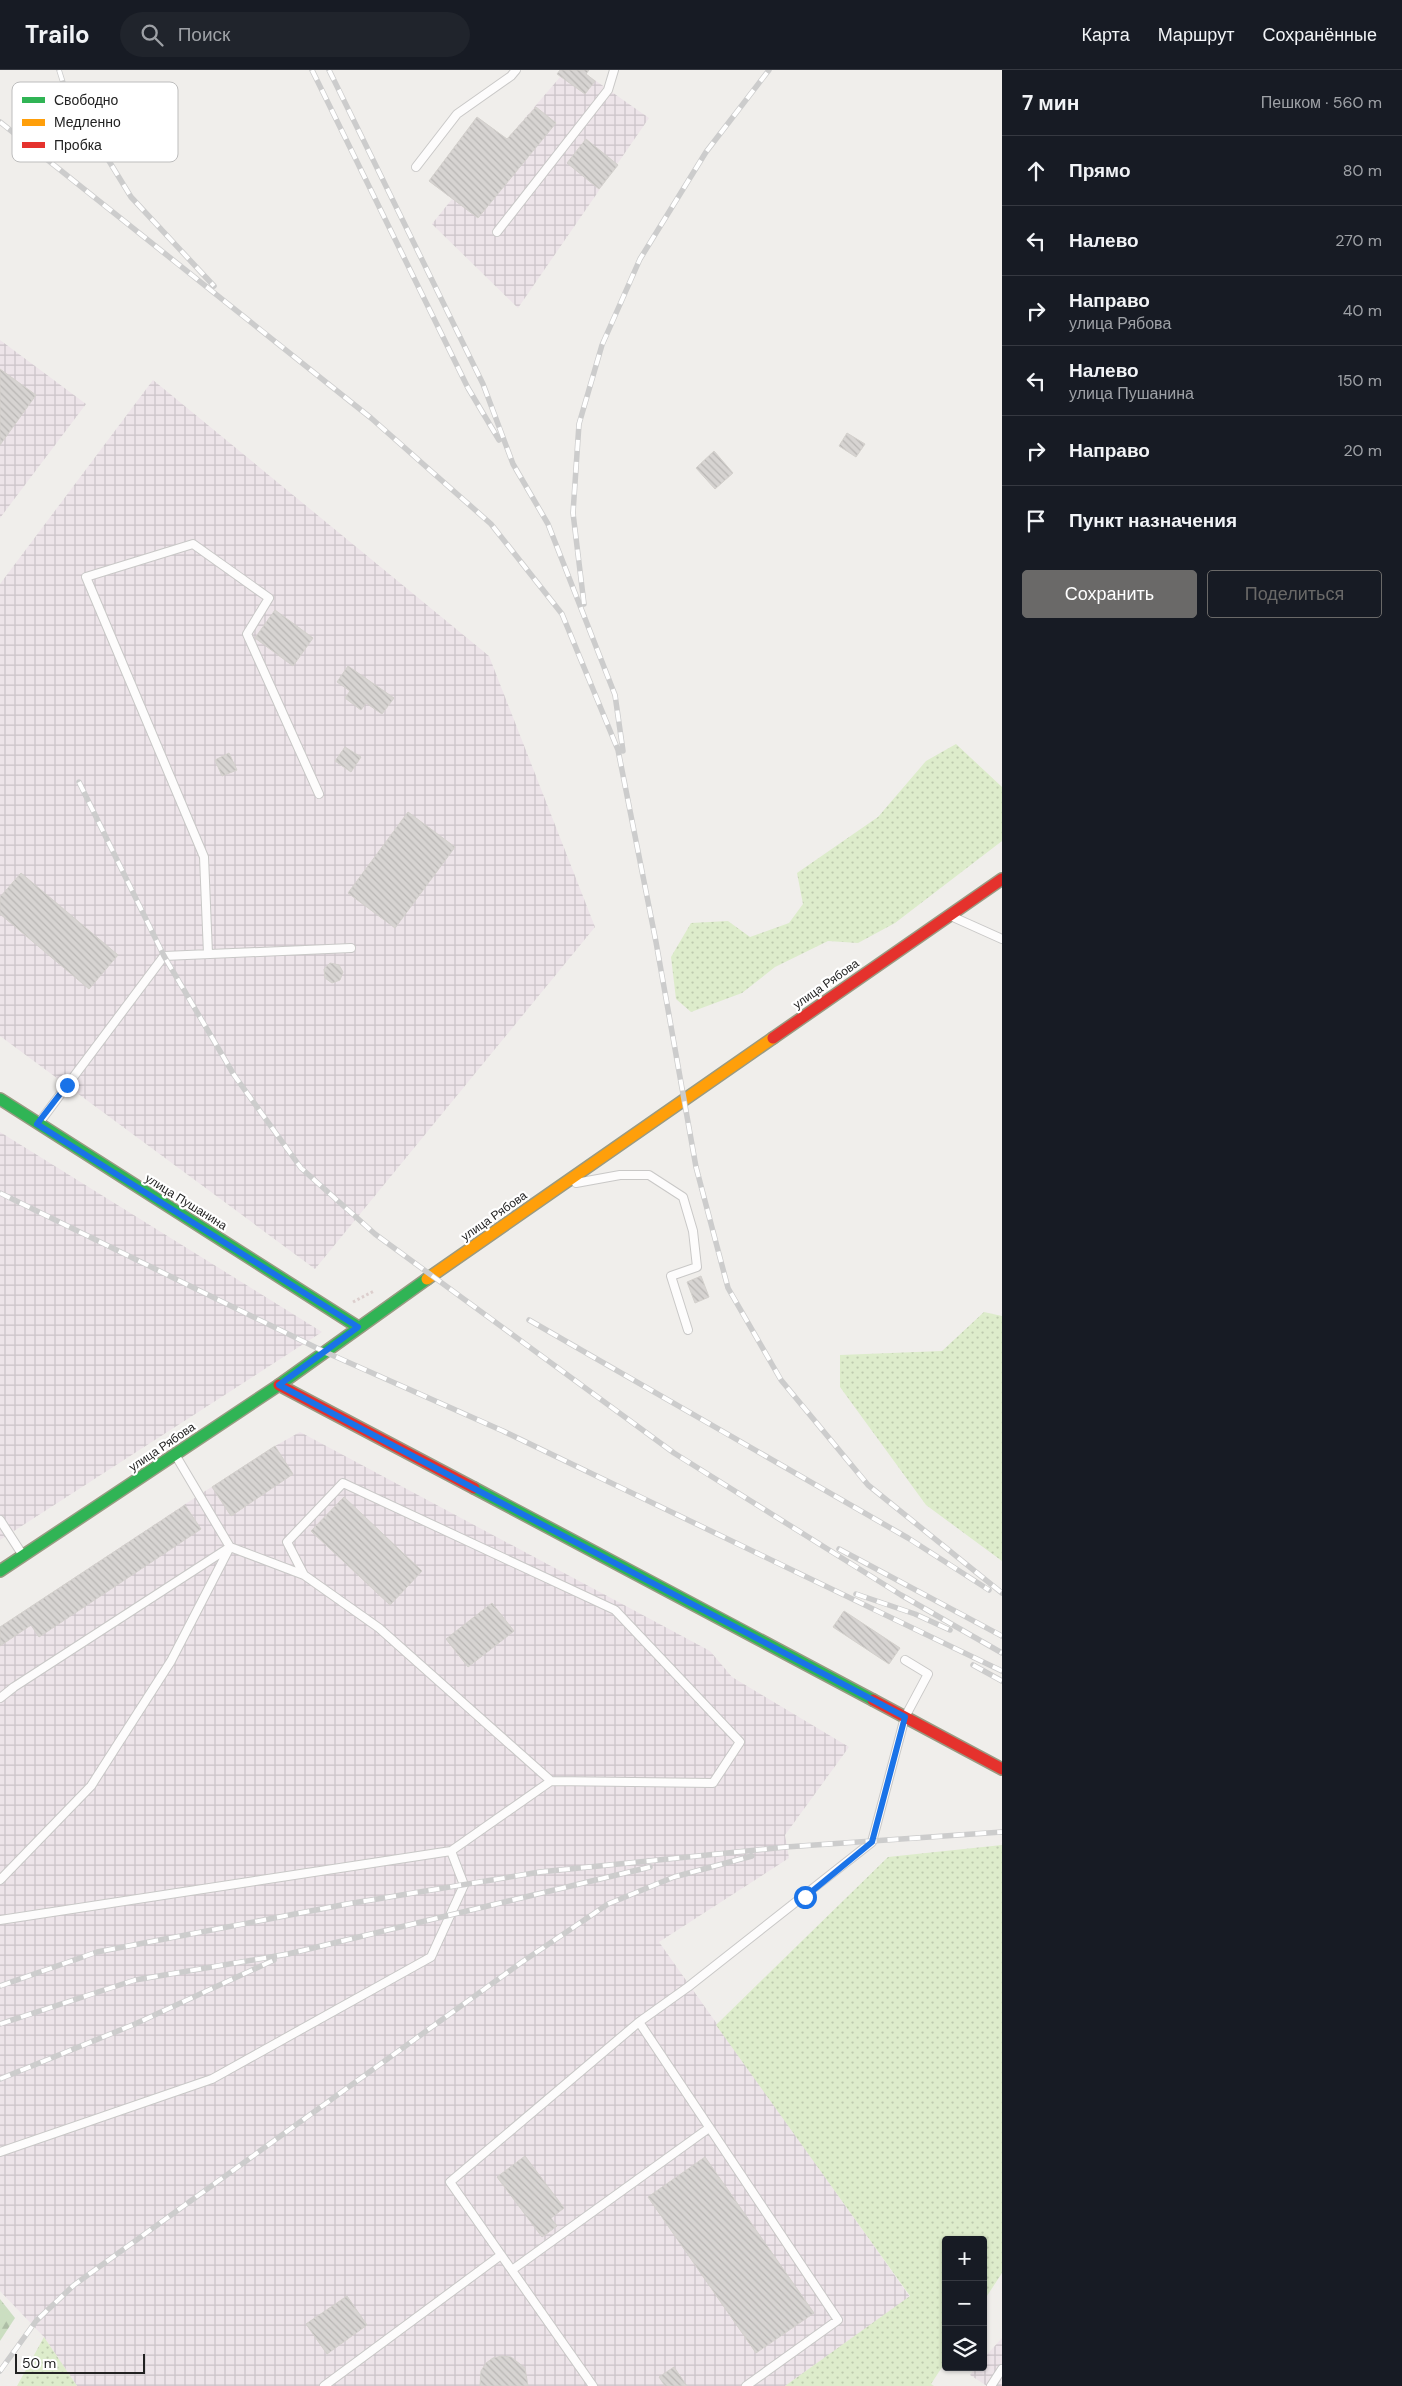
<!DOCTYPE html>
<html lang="ru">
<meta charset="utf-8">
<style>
:root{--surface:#171b24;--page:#20242c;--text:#f1f3f6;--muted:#9ea1a6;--line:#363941;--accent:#6a6968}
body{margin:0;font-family:"DM Sans",sans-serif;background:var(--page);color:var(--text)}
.controls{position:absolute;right:15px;bottom:15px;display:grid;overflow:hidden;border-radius:5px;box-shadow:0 1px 4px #0004}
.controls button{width:45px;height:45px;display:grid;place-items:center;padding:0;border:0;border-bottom:1px solid var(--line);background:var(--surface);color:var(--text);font:25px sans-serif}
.scale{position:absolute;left:15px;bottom:12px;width:130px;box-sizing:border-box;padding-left:5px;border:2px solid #222;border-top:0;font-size:14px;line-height:18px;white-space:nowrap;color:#222;-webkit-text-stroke:4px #fff;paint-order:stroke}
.stop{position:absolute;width:15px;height:15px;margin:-11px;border:4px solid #1a73e8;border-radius:50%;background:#fff}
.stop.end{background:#1a73e8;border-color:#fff;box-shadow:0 1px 5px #0008}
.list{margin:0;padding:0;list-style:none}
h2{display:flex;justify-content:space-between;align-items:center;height:65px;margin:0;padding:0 20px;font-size:21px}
h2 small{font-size:16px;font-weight:400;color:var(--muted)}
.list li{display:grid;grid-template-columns:32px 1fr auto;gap:15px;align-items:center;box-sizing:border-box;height:70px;padding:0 20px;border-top:1px solid var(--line)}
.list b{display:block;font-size:19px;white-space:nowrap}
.list p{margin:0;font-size:16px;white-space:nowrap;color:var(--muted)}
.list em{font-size:16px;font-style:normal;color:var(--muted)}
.actions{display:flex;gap:10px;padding:15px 20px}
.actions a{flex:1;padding:11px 0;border:1px solid var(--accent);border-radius:5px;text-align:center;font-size:18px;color:var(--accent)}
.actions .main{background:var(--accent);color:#fff}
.icon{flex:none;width:28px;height:28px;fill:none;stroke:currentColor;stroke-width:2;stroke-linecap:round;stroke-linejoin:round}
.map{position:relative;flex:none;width:1002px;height:2316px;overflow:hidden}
header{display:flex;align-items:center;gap:30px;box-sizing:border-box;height:70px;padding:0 25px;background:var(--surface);border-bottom:1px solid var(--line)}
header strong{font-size:24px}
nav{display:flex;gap:28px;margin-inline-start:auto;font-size:18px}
.search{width:350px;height:45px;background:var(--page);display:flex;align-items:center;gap:12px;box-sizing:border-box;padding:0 18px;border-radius:28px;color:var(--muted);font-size:19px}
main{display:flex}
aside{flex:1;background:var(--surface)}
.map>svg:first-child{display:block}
.industrial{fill:url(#industrial-grid)}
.grass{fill:url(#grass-dots)}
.forest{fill:url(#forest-firs)}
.building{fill:url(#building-back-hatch);stroke:#d3d0cc}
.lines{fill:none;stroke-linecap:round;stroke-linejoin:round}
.lane-casing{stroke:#c9c8c7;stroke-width:10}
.fast-casing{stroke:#999a82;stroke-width:14}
.slow-casing{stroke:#999a82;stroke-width:14}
.jam-casing{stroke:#999a82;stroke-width:14}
.path{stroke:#dccecd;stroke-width:3;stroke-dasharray:2.5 2.5;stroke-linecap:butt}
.lane{stroke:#fdfcfc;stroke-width:8}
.fast{stroke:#30b455;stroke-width:11}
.slow{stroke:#ff9f0a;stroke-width:11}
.jam{stroke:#e5322d;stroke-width:11}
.rail-casing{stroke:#ccc;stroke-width:5.5}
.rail{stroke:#fff;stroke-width:4;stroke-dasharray:11;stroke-linecap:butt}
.route{stroke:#1a73e8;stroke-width:6}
.labels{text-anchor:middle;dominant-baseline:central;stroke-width:4.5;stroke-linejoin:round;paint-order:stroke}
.street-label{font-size:12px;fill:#222;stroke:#fff}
.key{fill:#fff;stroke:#bdbdbd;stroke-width:1}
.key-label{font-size:14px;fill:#222}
</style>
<header>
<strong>Trailo</strong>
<div class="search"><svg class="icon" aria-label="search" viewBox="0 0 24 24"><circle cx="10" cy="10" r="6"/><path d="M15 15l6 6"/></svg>Поиск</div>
<nav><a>Карта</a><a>Маршрут</a><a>Сохранённые</a></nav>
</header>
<main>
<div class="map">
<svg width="1002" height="2316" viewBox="0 0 1002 2316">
<defs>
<pattern id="industrial-grid" width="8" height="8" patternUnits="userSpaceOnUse" patternTransform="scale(1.25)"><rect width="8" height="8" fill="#ede4e9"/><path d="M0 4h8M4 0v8" fill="none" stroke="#cbc3c8"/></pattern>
<pattern id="grass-dots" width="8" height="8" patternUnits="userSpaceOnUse" patternTransform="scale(1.25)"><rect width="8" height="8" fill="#ddeccb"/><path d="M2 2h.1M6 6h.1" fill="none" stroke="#bdcaae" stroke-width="1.8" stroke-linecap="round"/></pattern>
<pattern id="forest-firs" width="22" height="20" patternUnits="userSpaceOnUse" patternTransform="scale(1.25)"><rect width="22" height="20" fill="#cbdec1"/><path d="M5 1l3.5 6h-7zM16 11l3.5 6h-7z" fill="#aebea6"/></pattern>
<pattern id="building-back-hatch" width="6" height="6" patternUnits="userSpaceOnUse" patternTransform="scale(1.25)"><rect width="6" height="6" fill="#d7d4d2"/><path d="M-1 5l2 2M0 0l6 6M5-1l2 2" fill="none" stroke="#b8b6b4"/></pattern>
</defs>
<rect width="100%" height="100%" fill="#f0eeeb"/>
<path class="industrial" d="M586,4L649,48L518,238L432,154L452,129L429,111L477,47L507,69L561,6Z
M0,270L86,334L0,448Z
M153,310L489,586L595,857L315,1199L0,966V514Z
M0,1062L322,1262L0,1470Z
M300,1362L710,1581L732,1607L849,1677L785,1765L789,1788L659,1872L910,2227L785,2316H77L44,2267L0,2221V1557L199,1425L275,1376Z
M1002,2268V2316H987L970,2305L976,2297H983V2289Z"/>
<path class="grass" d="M956,674L1002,717V771L895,853L858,873L828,871L775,897L742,923L691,942L676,929L671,887L691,853L728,851L750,867L789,853L803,834L797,803L878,747L926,691Z
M984,1242L1002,1246V1491L926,1435L840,1317V1285L942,1281Z
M1002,1775V2203L983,2232V2170H946V2291L931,2314L934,2316H785L910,2226L716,1955L888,1787Z
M44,2267L77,2316H17Z"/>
<path class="forest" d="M0,2229L15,2248L0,2271Z"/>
<path class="building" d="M560,0H589L586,4L595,11L585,24L557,4Z
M536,37L556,53L478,148L429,111L477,47L507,69Z
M586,69L618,95L599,119L567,93Z
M0,299L36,325L0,375Z
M847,363L865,374L856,387L839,376Z
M714,381L733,403L715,419L696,398Z
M275,540L313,568L293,596L255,568Z
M348,596L394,628L382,644L366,633L361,640L345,628L350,621L337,612Z
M345,677L361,687L351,702L335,691Z
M229,683L237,700L222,706L215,690Z
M408,742L455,777L395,858L348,823Z
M21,803L118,885L89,919L0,844V827Z
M330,893L339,895L343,902L340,910L332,913L325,908L324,899Z
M701,1206L709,1227L695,1233L687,1212Z
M275,1376L293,1404L231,1446L212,1417Z
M344,1427L422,1501L390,1535L311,1461Z
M185,1435L201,1459L39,1567L31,1555L0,1576V1557Z
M492,1533L514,1561L468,1597L446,1569Z
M844,1541L900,1578L889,1594L833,1557Z
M525,2086L564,2138L551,2148L557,2156L542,2167L497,2107Z
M705,2087L814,2243L756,2283L648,2127Z
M347,2226L367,2255L327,2284L306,2254Z
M502,2286L511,2287L525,2298L528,2316H480L481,2301L486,2293L493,2288Z
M674,2297L687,2316H665L659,2307Z"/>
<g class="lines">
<g class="lane-casing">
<path id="lane" d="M416,97L457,44L511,6L516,0
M497,162L608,20L614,0
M953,847L1002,869
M208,884L204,787L86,507L193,474L269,528L247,564L319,724
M39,1053L164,886L351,878
M576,1113L620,1105H649L683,1127L693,1161L697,1197L671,1206L688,1260
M0,1450L22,1484
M0,1628L14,1617L230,1477L176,1386
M0,1810L91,1716L171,1591L230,1477L304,1505L379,1558L551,1711L713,1713L740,1672L615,1540L343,1413L287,1472L304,1505
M0,1850L451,1781L551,1711
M639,1952L838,2250L746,2316
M0,2082L212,2009L431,1887L464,1815L451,1781
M512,2200L709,2058
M324,2316L501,2185
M593,2316L450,2112L639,1952L688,1917L872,1772L905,1647L928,1604L905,1590
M991,2316L1002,2299"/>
</g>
<g class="fast-casing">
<path id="fast" d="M0,1029L358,1257
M474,1418L873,1630
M0,1501L279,1315L427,1209"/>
</g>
<g class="slow-casing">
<path id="slow" d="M427,1209L773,968"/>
</g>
<g class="jam-casing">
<path id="jam" d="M773,968L1002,809
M279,1315L474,1418
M873,1630L1002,1699"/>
</g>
<path class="path" d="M353,1232L374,1221"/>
<use href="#lane" class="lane"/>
<use href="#fast" class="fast"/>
<use href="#slow" class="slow"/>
<use href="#jam" class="jam"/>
<g class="rail-casing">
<path id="rail" d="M59,0L65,19L131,127L214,216
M312,0L468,318L499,370
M329,0L483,314L513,394L548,454L615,625L623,681
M0,52L371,348L491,454L562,544L618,680L656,872L696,1097L728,1218L781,1310L868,1415L1002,1523
M584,534L573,443L579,354L602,275L640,189L706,82L769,0
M79,712L164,886L234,1005L301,1098L375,1164L674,1383L901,1525L1002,1583
M0,1123L325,1282L503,1361L1002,1601
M529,1250L908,1468L989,1520
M839,1479L1002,1566
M856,1524L915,1544L950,1560
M973,1595L1002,1611
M0,1916L97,1882L347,1834L540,1802L786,1777L1002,1762
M0,1954L135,1910L288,1884L650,1797
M0,2009L135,1954L274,1890
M0,2301L36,2251L74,2215L522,1892L608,1834L674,1807L752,1786"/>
</g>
<use href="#rail" class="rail"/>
</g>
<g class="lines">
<path class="route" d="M67,1015L37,1054L358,1257L279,1315L905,1647L872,1772L805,1827"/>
</g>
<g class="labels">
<g class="street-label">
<text transform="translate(826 914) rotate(-35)">улица Рябова</text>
<text transform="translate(186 1132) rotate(32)">улица Пушанина</text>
<text transform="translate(494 1146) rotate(-35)">улица Рябова</text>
<text transform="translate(162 1377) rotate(-34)">улица Рябова</text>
</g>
</g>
<rect x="12" y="12" width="166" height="80" rx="8" class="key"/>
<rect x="22" y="27" width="23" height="6" fill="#30b455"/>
<rect x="22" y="49" width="23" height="7" fill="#ff9f0a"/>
<rect x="22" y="72" width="23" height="6" fill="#e5322d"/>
<g class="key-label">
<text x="54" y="35">Свободно</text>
<text x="54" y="57">Медленно</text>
<text x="54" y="80">Пробка</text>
</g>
</svg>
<div class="controls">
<button>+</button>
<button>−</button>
<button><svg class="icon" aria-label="layers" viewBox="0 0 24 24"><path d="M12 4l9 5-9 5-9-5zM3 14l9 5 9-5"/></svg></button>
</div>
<div class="scale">50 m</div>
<div class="stop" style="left:805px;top:1827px"></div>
<div class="stop end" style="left:67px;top:1015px"></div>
</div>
<aside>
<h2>7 мин<small>Пешком · 560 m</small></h2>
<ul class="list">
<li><svg class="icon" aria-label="ahead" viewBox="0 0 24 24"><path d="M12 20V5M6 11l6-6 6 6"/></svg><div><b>Прямо</b></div><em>80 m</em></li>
<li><svg class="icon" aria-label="left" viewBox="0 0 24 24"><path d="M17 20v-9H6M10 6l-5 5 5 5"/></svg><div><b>Налево</b></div><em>270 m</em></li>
<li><svg class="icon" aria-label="right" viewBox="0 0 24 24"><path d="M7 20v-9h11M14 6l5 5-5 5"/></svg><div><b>Направо</b><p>улица Рябова</p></div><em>40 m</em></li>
<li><svg class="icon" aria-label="left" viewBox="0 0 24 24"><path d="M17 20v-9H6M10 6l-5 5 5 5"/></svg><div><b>Налево</b><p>улица Пушанина</p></div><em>150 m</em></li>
<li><svg class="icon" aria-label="right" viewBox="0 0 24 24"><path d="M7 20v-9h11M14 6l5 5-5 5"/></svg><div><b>Направо</b></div><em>20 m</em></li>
<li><svg class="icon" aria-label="arrive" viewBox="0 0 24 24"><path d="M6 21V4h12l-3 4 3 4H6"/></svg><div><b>Пункт назначения</b></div></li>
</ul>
<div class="actions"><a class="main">Сохранить</a><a>Поделиться</a></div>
</aside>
</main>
